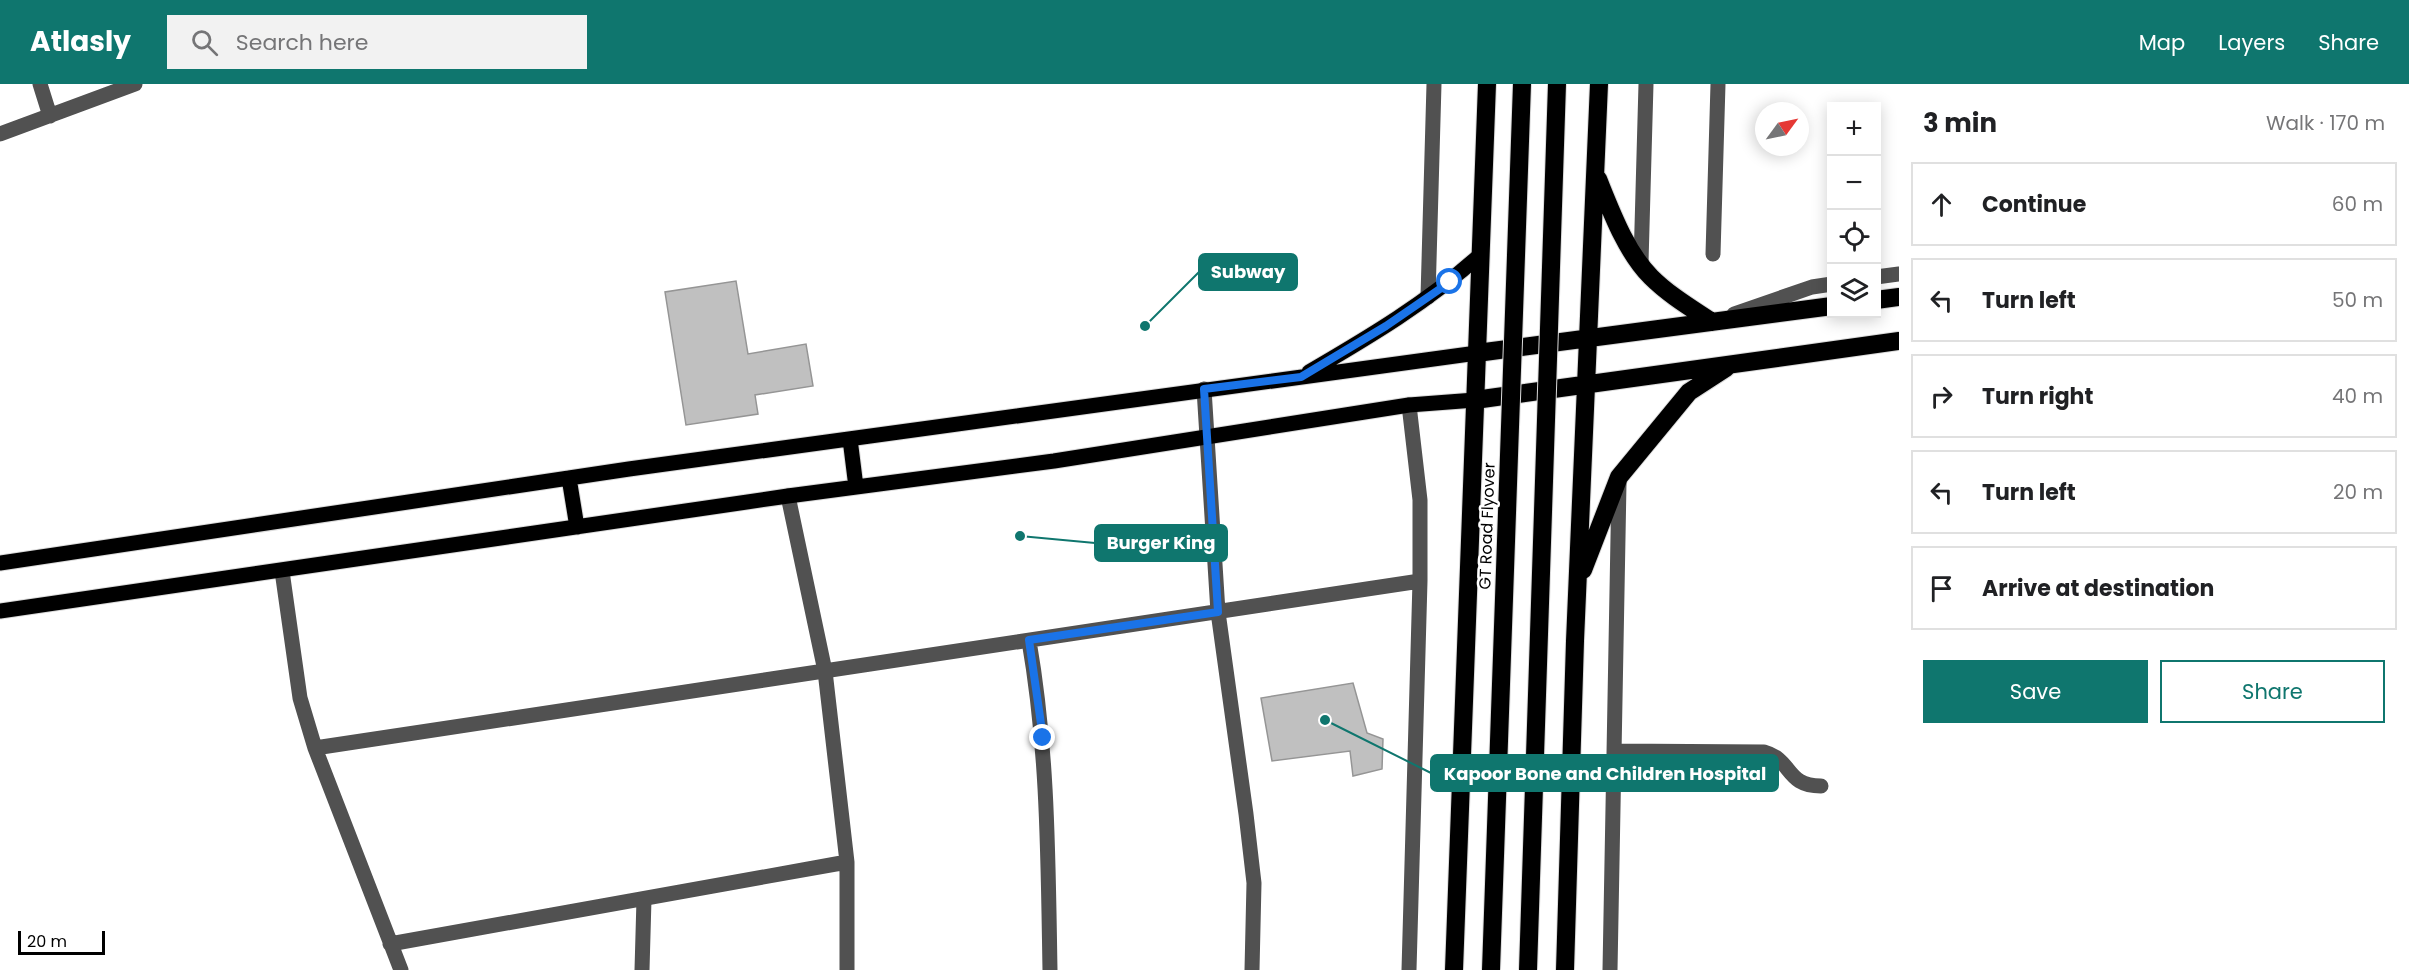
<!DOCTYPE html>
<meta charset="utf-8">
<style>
:root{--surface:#fff;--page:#f2f2f2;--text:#202124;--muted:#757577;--line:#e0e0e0;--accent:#0f766e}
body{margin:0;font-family:Poppins,sans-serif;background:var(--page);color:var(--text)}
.controls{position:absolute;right:18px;top:18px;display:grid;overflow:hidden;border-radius:0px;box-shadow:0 3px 15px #0003}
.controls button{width:54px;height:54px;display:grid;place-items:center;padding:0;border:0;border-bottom:2px solid var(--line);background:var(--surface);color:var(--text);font:30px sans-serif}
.compass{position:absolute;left:1755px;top:18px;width:54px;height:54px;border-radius:50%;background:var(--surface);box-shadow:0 3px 15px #0003;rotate:57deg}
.scale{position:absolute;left:18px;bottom:15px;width:87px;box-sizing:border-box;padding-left:6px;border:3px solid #000;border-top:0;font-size:16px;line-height:21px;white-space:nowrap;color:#000;-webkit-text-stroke:4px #fff;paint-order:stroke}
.stop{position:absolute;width:18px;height:18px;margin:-14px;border:4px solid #1a73e8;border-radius:50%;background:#fff}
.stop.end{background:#1a73e8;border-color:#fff;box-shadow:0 2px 6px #0008}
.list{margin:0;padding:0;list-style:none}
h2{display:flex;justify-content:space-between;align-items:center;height:78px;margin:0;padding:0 24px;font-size:26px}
h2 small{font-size:20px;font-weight:400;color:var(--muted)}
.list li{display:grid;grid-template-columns:39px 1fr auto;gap:18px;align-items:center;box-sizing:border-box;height:84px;margin:0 12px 12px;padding:0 12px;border:2px solid var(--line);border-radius:0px}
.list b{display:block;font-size:22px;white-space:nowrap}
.list em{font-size:20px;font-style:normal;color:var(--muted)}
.actions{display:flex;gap:12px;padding:18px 24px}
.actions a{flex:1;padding:14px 0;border:2px solid var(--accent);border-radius:0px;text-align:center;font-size:21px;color:var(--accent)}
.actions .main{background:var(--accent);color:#fff}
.icon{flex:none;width:33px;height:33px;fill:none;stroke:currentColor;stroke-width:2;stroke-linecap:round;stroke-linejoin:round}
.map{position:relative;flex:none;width:1899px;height:886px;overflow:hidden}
header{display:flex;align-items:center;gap:36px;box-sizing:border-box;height:84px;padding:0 30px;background:var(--accent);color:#fff}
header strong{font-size:28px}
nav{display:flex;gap:33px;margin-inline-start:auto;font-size:21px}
.search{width:420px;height:54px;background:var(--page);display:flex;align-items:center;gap:15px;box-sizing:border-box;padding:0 21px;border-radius:0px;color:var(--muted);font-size:22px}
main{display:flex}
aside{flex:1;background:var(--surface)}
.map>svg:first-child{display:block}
.building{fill:#c0c0c0;stroke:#959595;stroke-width:1.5}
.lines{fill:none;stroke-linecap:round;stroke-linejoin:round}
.major-casing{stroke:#dbdbdb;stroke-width:17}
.highway-casing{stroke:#dbdbdb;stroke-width:20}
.minor{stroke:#515151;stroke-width:15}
.major{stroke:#000;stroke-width:15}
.highway{stroke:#000;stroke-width:18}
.highway-bridge-casing{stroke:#dbdbdb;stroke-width:20;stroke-linecap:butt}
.highway-bridge{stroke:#000;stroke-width:18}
.route{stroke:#1a73e8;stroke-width:8}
.labels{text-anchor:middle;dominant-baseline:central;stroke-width:5;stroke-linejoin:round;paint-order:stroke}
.street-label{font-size:16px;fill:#000;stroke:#fff}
.leader{fill:none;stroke:#0f766e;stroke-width:2}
.callout-dot{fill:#0f766e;stroke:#fff;stroke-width:2}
.callout{fill:#0f766e;stroke:#0f766e;stroke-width:2}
.callout-label{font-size:18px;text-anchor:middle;font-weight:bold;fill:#fff}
</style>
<header>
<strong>Atlasly</strong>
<div class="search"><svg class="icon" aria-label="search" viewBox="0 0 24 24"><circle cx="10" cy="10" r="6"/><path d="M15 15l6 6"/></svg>Search here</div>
<nav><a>Map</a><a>Layers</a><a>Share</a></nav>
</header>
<main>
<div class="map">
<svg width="1899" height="886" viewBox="0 0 1899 886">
<rect width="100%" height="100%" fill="#fff"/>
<path class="building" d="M736,197L748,270L806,260L813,302L755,311L758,330L686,341L665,208Z
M1353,599L1367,649L1383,655L1382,685L1353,692L1350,667L1272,677L1261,614Z"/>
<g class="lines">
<g class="major-casing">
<path id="major" d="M1309,288C1369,253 1428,218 1480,171
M850,355L856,403
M569,394L577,443
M0,479L629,385L1477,269
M0,527L788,412L1054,377L1409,321L1475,316"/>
</g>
<g class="highway-casing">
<path id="highway" d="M1598,95C1611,127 1626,168 1651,193C1669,211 1691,224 1712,238
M1876,216L1899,213
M1477,269L1832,222
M1475,316L1899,257
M1583,486L1619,393L1689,308L1726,284
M1454,886L1487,0
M1565,886L1575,557L1599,0"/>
</g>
<path class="minor" d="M40,0L50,32
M0,50L135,0
M1713,170L1718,0
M1641,179L1646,0
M1876,193L1899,190
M1428,213L1434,0
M1734,230L1812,203L1832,200
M1204,305L1218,528L1246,730L1254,799L1252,886
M788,412L825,587L847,778V886
M282,487L300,614L315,664L401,886
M1029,557C1048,666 1048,775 1050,886
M315,664L1420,497
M1614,667L1764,668C1793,676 1785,702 1821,702
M390,860L847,778
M642,886L644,815
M1409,886L1420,497V416L1409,321
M1610,886L1619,399"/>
<use href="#major" class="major"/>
<use href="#highway" class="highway"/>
<g class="highway-bridge-casing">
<path id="highway-bridge" d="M1491,886L1522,0
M1528,886L1557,0"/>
</g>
<use href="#highway-bridge" class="highway-bridge"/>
</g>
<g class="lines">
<path class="route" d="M1043,654L1029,556L1218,528L1204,305L1301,293L1386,242L1450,198"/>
</g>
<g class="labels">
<g class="street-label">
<text transform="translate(1487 442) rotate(-88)">GT Road Flyover</text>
</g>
</g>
<path class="leader" d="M1145 242L1199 188M1020 452L1095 459M1325 636L1431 689"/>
<g class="callout-dot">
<circle cx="1145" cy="242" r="6"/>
<circle cx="1020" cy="452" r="6"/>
<circle cx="1325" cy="636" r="6"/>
</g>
<g class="callout">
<rect x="1199" y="170" width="98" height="36" rx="6"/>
<rect x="1095" y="441" width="132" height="36" rx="6"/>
<rect x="1431" y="671" width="347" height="36" rx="6"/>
</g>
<g class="callout-label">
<text x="1248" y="194">Subway</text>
<text x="1161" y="465">Burger King</text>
<text x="1605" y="696">Kapoor Bone and Children Hospital</text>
</g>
</svg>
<div class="controls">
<button>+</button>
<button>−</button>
<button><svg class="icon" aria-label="locate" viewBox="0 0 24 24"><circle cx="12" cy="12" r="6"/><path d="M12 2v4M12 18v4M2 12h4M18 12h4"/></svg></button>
<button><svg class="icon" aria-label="layers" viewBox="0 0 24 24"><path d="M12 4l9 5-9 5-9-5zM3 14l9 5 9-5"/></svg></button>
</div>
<svg class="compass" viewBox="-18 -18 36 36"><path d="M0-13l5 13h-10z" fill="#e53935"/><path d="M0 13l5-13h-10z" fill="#757577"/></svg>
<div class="scale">20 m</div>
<div class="stop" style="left:1450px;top:198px"></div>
<div class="stop end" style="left:1043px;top:654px"></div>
</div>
<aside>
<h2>3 min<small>Walk · 170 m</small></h2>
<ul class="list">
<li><svg class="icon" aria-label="ahead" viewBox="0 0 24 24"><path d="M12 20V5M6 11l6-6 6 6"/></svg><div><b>Continue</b></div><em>60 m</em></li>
<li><svg class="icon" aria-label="left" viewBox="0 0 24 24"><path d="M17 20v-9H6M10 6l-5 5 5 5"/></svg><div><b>Turn left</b></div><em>50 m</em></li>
<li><svg class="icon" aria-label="right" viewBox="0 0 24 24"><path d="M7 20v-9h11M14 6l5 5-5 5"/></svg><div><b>Turn right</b></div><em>40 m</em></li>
<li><svg class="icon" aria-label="left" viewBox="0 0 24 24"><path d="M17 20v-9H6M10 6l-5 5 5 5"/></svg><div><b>Turn left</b></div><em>20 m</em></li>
<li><svg class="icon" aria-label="arrive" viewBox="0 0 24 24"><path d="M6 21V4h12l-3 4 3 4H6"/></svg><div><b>Arrive at destination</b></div></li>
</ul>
<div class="actions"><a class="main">Save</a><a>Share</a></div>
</aside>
</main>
